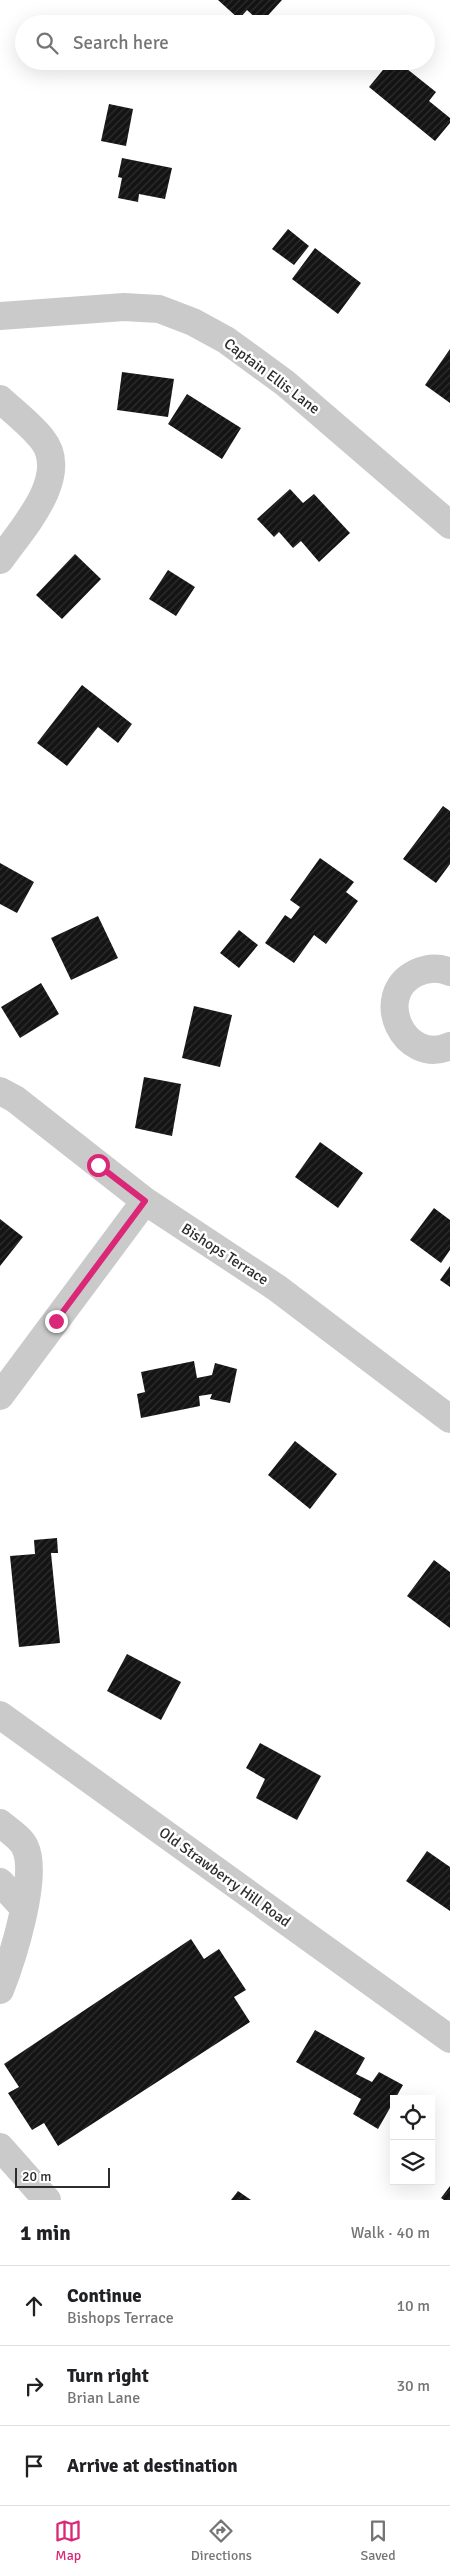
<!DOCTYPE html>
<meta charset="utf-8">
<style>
:root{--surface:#fff;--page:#f2f2f2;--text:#202124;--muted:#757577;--line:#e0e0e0;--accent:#db2777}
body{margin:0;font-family:Signika,sans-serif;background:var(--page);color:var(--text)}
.controls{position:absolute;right:15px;bottom:15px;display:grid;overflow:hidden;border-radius:0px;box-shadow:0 5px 20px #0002}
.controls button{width:45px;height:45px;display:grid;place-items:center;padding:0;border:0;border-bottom:1px solid var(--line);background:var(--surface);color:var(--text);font:25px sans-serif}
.scale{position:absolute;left:15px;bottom:12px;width:95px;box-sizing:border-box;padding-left:5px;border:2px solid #2d2d2d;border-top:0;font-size:14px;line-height:18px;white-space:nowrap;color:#2d2d2d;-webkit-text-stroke:4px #fff;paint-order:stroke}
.stop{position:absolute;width:15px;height:15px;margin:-11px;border:4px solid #db2777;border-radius:50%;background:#fff}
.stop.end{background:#db2777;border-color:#fff;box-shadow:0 1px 5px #0008}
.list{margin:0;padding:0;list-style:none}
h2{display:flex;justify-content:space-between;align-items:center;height:65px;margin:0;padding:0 20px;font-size:21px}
h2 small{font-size:16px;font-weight:400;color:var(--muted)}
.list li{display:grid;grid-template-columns:32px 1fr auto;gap:15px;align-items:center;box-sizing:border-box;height:80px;padding:0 20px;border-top:1px solid var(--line)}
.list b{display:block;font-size:19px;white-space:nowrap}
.list p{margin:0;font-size:16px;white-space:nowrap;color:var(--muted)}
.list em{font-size:16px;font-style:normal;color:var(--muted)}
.icon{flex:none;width:28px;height:28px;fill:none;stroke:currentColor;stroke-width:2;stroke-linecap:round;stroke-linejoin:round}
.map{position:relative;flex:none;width:450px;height:2200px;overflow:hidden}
.search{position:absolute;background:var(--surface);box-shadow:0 5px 20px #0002;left:15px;right:15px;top:15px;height:55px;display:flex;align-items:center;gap:12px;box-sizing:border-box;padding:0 18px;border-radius:28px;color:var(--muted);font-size:19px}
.sheet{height:305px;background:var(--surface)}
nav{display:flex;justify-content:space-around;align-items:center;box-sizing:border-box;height:70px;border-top:1px solid var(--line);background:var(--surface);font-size:14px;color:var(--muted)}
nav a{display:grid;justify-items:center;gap:2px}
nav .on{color:var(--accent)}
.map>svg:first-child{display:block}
.building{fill:url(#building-hatch)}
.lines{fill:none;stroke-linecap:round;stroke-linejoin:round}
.minor{stroke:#cacaca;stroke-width:28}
.route{stroke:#db2777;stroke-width:6}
.labels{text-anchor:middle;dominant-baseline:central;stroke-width:5;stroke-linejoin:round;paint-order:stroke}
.street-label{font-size:15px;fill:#2d2d2d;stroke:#fff}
</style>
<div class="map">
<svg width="450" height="2200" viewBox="0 0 450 2200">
<defs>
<pattern id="building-hatch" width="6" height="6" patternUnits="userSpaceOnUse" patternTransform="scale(1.25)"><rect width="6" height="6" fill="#141414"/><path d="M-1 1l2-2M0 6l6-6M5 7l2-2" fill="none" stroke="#2e2e2e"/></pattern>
</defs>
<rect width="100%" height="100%" fill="#fff"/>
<path class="building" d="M218,0H282L261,23L247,10L239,19Z
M397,61L436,92L429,101L450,118V123L435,141L369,87L387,65L391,69Z
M109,104L133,109L126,146L101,141Z
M122,158L172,168L165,199L139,194L138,202L118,198L122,178L118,177Z
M288,229L309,246L294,265L272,249Z
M315,248L361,283L338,314L292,279Z
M450,349V403L425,385Z
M122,372L174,379L168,417L117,410Z
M187,394L241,428L222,459L168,424Z
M290,489L303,503L314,494L350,533L319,562L301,541L293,548L279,532L274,537L257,519Z
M75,554L101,579L62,619L36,595Z
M168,570L195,587L176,616L149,599Z
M82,685L132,724L118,743L98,727L67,766L37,743Z
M443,806L450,811V864L436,883L403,859Z
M320,858L354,882L346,892L358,901L326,944L314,935L294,963L265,943L285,915L291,919L300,907L290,900Z
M0,863L34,882L17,913L0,904Z
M98,916L118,958L71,980L51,938Z
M239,930L258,945L239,968L220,953Z
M41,983L59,1014L20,1038L1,1007Z
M194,1006L232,1015L220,1067L182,1058Z
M144,1077L181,1084L172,1136L135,1128Z
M320,1142L363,1173L338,1208L295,1177Z
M434,1208L450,1220V1250L441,1263L410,1240Z
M0,1219L23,1237L0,1266Z
M450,1266V1287L440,1280Z
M194,1361L197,1378L212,1375L215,1363L237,1369L230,1403L210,1399L212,1394L199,1396L200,1406L141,1418L137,1394L145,1392L141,1372Z
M295,1441L337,1474L310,1509L268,1475Z
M57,1538L58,1553H51L60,1643L19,1647L10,1556L35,1554L34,1540Z
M434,1560L450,1572V1628L407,1596Z
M127,1654L181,1682L161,1720L107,1691Z
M260,1743L321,1776L297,1820L256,1798L265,1779L246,1768Z
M427,1851L450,1867V1911L406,1881Z
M191,1939L204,1959L219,1949L246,1990L234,1997L250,2022L58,2146L44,2123L32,2130L8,2093L19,2087L4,2064Z
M315,2030L365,2058L356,2074L372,2082L379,2072L403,2085L378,2129L353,2114L361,2099L296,2062Z
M450,2186V2200H444L441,2198Z
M238,2191L251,2200H231Z"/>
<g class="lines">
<path class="minor" d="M0,316L124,307L159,309L193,322L226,340L285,383L450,525
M0,399C14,412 30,424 42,439C72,476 21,530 0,560
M450,972C439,967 427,968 416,973C371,995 404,1067 450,1046
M0,1091L15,1099L145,1201L277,1288L450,1419
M0,1396L145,1201
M0,1715L450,2039
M0,1823C8,1830 21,1838 25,1847C39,1876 12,1960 0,1990
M0,1882L23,1907
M0,2147L47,2200"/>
</g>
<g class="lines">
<path class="route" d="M56,1321L145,1201L98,1165"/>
</g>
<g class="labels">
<g class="street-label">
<text transform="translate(272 376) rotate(37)">Captain Ellis Lane</text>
<text transform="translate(225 1254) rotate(33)">Bishops Terrace</text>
<text transform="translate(225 1877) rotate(36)">Old Strawberry Hill Road</text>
</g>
</g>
</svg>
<div class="controls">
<button><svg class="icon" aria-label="locate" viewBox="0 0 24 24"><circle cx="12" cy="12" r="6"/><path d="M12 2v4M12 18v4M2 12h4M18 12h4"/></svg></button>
<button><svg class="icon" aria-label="layers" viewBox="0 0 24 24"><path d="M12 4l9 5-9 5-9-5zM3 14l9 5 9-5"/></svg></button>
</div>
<div class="scale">20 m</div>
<div class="stop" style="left:98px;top:1165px"></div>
<div class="stop end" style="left:56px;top:1321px"></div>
<div class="search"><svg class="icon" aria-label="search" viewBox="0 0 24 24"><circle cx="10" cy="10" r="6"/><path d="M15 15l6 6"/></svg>Search here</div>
</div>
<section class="sheet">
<h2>1 min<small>Walk · 40 m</small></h2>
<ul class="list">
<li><svg class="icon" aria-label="ahead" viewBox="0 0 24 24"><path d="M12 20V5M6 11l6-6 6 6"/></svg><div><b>Continue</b><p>Bishops Terrace</p></div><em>10 m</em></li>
<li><svg class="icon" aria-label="right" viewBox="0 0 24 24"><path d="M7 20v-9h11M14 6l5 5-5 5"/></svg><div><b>Turn right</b><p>Brian Lane</p></div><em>30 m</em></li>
<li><svg class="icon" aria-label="arrive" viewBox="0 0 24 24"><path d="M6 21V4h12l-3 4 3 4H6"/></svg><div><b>Arrive at destination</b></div></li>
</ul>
</section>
<nav>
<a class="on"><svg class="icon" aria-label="map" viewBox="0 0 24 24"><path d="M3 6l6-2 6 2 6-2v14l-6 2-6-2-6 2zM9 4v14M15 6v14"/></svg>Map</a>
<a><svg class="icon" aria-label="directions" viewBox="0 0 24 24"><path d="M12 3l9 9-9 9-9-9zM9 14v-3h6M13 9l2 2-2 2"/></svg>Directions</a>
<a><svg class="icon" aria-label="saved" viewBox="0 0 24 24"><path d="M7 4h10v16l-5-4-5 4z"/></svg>Saved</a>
</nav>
